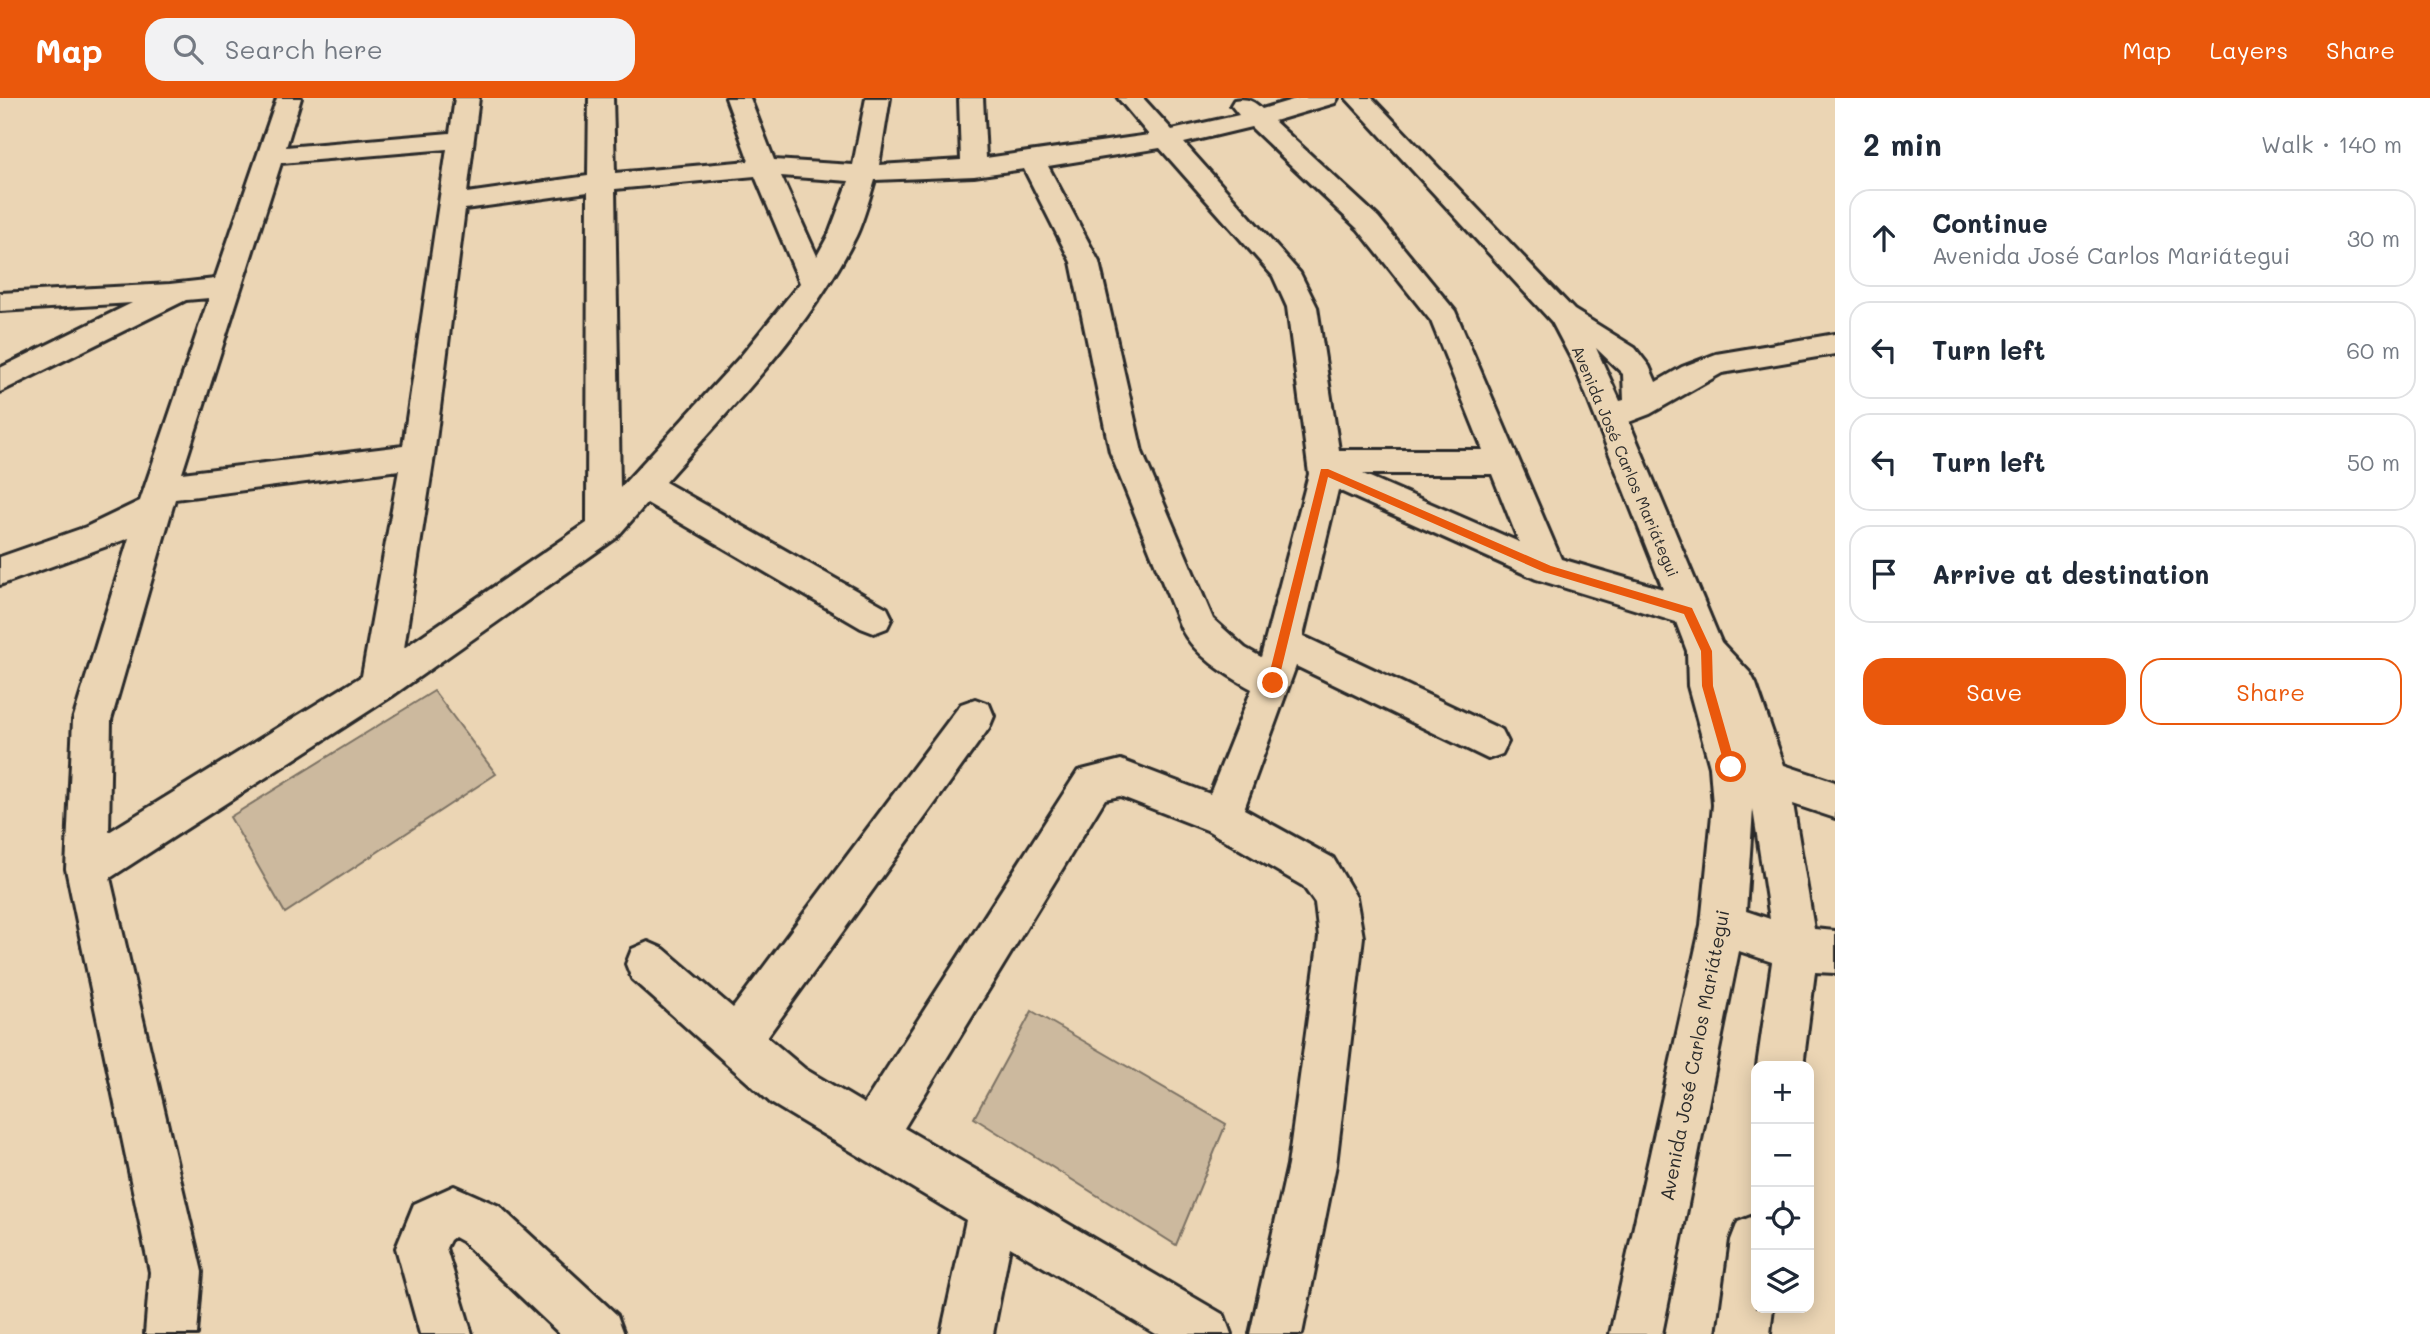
<!DOCTYPE html>
<meta charset="utf-8">
<style>
:root{--surface:#fff;--page:#f2f2f3;--text:#1f2937;--muted:#747a83;--line:#e0e1e3;--accent:#ea580c}
body{margin:0;font-family:Mali,sans-serif;background:var(--page);color:var(--text)}
.controls{position:absolute;right:21px;bottom:21px;display:grid;overflow:hidden;border-radius:14px;box-shadow:0 4px 18px #0003}
.controls button{width:63px;height:63px;display:grid;place-items:center;padding:0;border:0;border-bottom:2px solid var(--line);background:var(--surface);color:var(--text);font:35px sans-serif}
.stop{position:absolute;width:21px;height:21px;margin:-16px;border:5px solid #ea580c;border-radius:50%;background:#fff}
.stop.end{background:#ea580c;border-color:#fff;box-shadow:0 2px 7px #0008}
.list{margin:0;padding:0;list-style:none}
h2{display:flex;justify-content:space-between;align-items:center;height:91px;margin:0;padding:0 28px;font-size:30px}
h2 small{font-size:23px;font-weight:400;color:var(--muted)}
.list li{display:grid;grid-template-columns:46px 1fr auto;gap:21px;align-items:center;box-sizing:border-box;height:98px;margin:0 14px 14px;padding:0 14px;border:2px solid var(--line);border-radius:21px}
.list b{display:block;font-size:26px;white-space:nowrap}
.list p{margin:0;font-size:23px;white-space:nowrap;color:var(--muted)}
.list em{font-size:23px;font-style:normal;color:var(--muted)}
.actions{display:flex;gap:14px;padding:21px 28px}
.actions a{flex:1;padding:16px 0;border:2px solid var(--accent);border-radius:21px;text-align:center;font-size:24px;color:var(--accent)}
.actions .main{background:var(--accent);color:#fff}
.icon{flex:none;width:38px;height:38px;fill:none;stroke:currentColor;stroke-width:2;stroke-linecap:round;stroke-linejoin:round}
.map{position:relative;flex:none;width:1835px;height:1236px;overflow:hidden}
header{display:flex;align-items:center;gap:42px;box-sizing:border-box;height:98px;padding:0 35px;background:var(--accent);color:#fff}
header strong{font-size:33px}
nav{display:flex;gap:38px;margin-inline-start:auto;font-size:24px}
.search{width:490px;height:63px;background:var(--page);display:flex;align-items:center;gap:18px;box-sizing:border-box;padding:0 24px;border-radius:21px;color:var(--muted);font-size:26px}
main{display:flex}
aside{flex:1;background:var(--surface)}
.map>svg:first-child{display:block}
.green{fill:#ccb99e;stroke:#7c7264;stroke-width:2}
.lines{fill:none;stroke-linecap:round;stroke-linejoin:round}
.minor-casing{stroke:#2b2b2b;stroke-width:6}
.minor{fill:#ebd5b4;fill-rule:evenodd}
.route{fill:#ea580c}
.labels{text-anchor:middle;dominant-baseline:central;stroke-width:5;stroke-linejoin:round;paint-order:stroke}
.far-street-label{font-size:16px;fill:#2b2b2b;stroke:#ebd5b4}
.street-label{font-size:19px;fill:#2b2b2b;stroke:#ebd5b4}
</style>
<header>
<strong>Map</strong>
<div class="search"><svg class="icon" aria-label="search" viewBox="0 0 24 24"><circle cx="10" cy="10" r="6"/><path d="M15 15l6 6"/></svg>Search here</div>
<nav><a>Map</a><a>Layers</a><a>Share</a></nav>
</header>
<main>
<div class="map">
<svg width="1835" height="1236" viewBox="0 0 1835 1236">
<rect width="100%" height="100%" fill="#ebd5b4"/>
<filter id="ink" filterUnits="userSpaceOnUse"><feTurbulence type="fractalNoise" baseFrequency=".0143" numOctaves="2"/><feDisplacementMap in="SourceGraphic" scale="14" xChannelSelector="R" yChannelSelector="G"/><feConvolveMatrix kernelMatrix="1 2 1 2 8 2 1 2 1" color-interpolation-filters="sRGB"/></filter>
<g filter="url(#ink)">
<path class="green" d="M434,593L496,676L285,815L230,719Z
M1032,913L1226,1026L1176,1147L974,1020Z"/>
<g class="lines">
<g class="minor-casing">
<path id="minor" d="M277,0H301L286,49L450,35L455,0H479L467,95L588,78L589,0H613L615,75L749,63L726,0H750L774,62L853,67L866,0H890L879,67L961,62L959,0H983L986,60L1149,37L1118,0H1143L1172,32L1239,17L1231,7L1234,2C1247,0 1252,2 1262,11L1299,0H1338L1335,5L1274,23L1378,119L1455,213L1561,461L1663,491L1574,266L1552,224L1346,0H1372L1574,212L1635,250L1649,268L1656,284L1682,269L1716,256L1835,236V256L1722,275L1650,316L1629,324L1721,544L1750,575L1756,586L1784,667L1835,684V720L1793,706L1814,831L1835,833V875L1815,874L1803,968H1757L1772,864L1739,853L1662,1236H1610L1701,827L1713,707L1710,669L1688,588L1687,553L1676,524L1536,481L1338,392L1303,538L1502,632L1508,644L1502,656L1488,661L1296,568L1244,711L1333,760L1356,799L1363,839L1336,1067L1302,1236H1250L1288,1067L1319,839L1315,805L1303,788L1207,732L1120,698L1105,701L904,1030L1224,1217L1231,1236H1156L1010,1149L993,1236H941L966,1122L771,1005L632,881L626,866L632,851L648,844L664,851L733,910L961,606L975,601L989,606L994,618L989,630L767,939L805,971L864,1006L1078,673L1121,662L1210,696L1252,591C1225,576 1195,558 1181,530L1110,354L1071,164L1024,71L974,78L875,82C869,101 864,121 856,138C810,231 733,307 665,384L887,510L892,520L887,530L874,535L861,530L647,405L616,440L392,598L110,780L202,1174L197,1236H145L150,1174L66,771L73,622L129,440L0,487V459L86,429L140,403L209,200L186,202L0,294V270L132,205L0,213V195L170,186L215,181ZM1251,29L1358,131L1431,223L1483,352H1339L1317,209L1300,175L1184,45ZM1160,50L1273,178L1287,209L1309,376L1261,559L1245,550L1213,521L1142,354L1099,164L1048,68ZM447,51L403,348L182,375L281,65ZM755,78L800,185L741,258L620,390L615,91ZM781,78L849,83L829,136L817,158ZM588,94L587,425L404,550L434,358L465,111ZM1596,250L1623,276L1624,302L1620,303ZM399,372L362,578L109,734L111,622L175,401ZM1363,376H1492L1519,444ZM1753,711L1770,821L1746,813Z
M454,1088L499,1108L617,1217L624,1236H560L463,1144L454,1139L450,1142L446,1150L472,1236H420L396,1150L414,1106Z
M1756,1117V1210H1773L1770,1236H1718L1731,1142L1738,1124Z"/>
</g>
<use href="#minor" class="minor"/>
</g>
</g>
<path class="route" d="M1321,371H1328L1551,468L1692,510L1712,553L1713,588L1736,669L1735,673L1731,674L1725,669L1702,588L1701,553L1684,516L1544,474L1328,379L1278,585L1277,589H1269L1267,585Z"/>
<g class="labels">
<g class="far-street-label">
<text transform="translate(1626 363) rotate(67)">Avenida José Carlos Mariátegui</text>
</g>
<g class="street-label">
<text transform="translate(1694 957) rotate(-79)">Avenida José Carlos Mariátegui</text>
</g>
</g>
</svg>
<div class="controls">
<button>+</button>
<button>−</button>
<button><svg class="icon" aria-label="locate" viewBox="0 0 24 24"><circle cx="12" cy="12" r="6"/><path d="M12 2v4M12 18v4M2 12h4M18 12h4"/></svg></button>
<button><svg class="icon" aria-label="layers" viewBox="0 0 24 24"><path d="M12 4l9 5-9 5-9-5zM3 14l9 5 9-5"/></svg></button>
</div>
<div class="stop" style="left:1731px;top:669px"></div>
<div class="stop end" style="left:1273px;top:585px"></div>
</div>
<aside>
<h2>2 min<small>Walk · 140 m</small></h2>
<ul class="list">
<li><svg class="icon" aria-label="ahead" viewBox="0 0 24 24"><path d="M12 20V5M6 11l6-6 6 6"/></svg><div><b>Continue</b><p>Avenida José Carlos Mariátegui</p></div><em>30 m</em></li>
<li><svg class="icon" aria-label="left" viewBox="0 0 24 24"><path d="M17 20v-9H6M10 6l-5 5 5 5"/></svg><div><b>Turn left</b></div><em>60 m</em></li>
<li><svg class="icon" aria-label="left" viewBox="0 0 24 24"><path d="M17 20v-9H6M10 6l-5 5 5 5"/></svg><div><b>Turn left</b></div><em>50 m</em></li>
<li><svg class="icon" aria-label="arrive" viewBox="0 0 24 24"><path d="M6 21V4h12l-3 4 3 4H6"/></svg><div><b>Arrive at destination</b></div></li>
</ul>
<div class="actions"><a class="main">Save</a><a>Share</a></div>
</aside>
</main>
